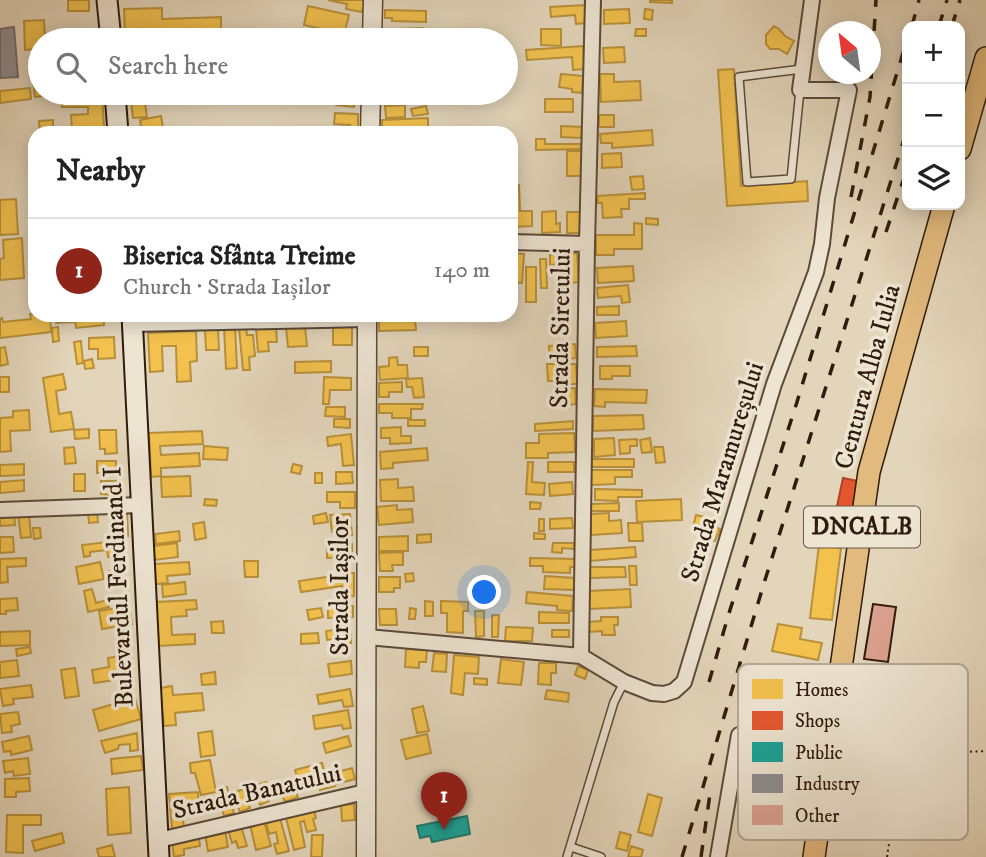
<!DOCTYPE html>
<meta charset="utf-8">
<style>
:root{--surface:#fff;--page:#f6f6f6;--text:#222;--muted:#767676;--line:#e0e0e0;--accent:#8f2418}
body{margin:0;font-family:"IM FELL DW Pica",serif;background:var(--page);color:var(--text)}
.controls{position:absolute;right:21px;top:21px;display:grid;overflow:hidden;border-radius:14px;box-shadow:0 4px 18px #0003}
.controls button{width:63px;height:63px;display:grid;place-items:center;padding:0;border:0;border-bottom:2px solid var(--line);background:var(--surface);color:var(--text);font:35px sans-serif}
.compass{position:absolute;left:818px;top:21px;width:63px;height:63px;border-radius:50%;background:var(--surface);box-shadow:0 4px 18px #0003;rotate:331deg}
.you{position:absolute;left:485px;top:593px;width:24px;height:24px;margin:-18px;border:5px solid #fff;border-radius:50%;background:#1a73e8;box-shadow:0 0 0 10px #1a73e833}
.badge{display:grid;place-items:center;width:46px;height:46px;border-radius:50%;background:var(--accent);color:#fff;font-size:23px;font-weight:700}
.pin{position:absolute;translate:-50% -58px;filter:drop-shadow(0 2px 4px #0008)}
.pin::after{content:'';position:absolute;top:37px;width:24px;height:21px;background:inherit;clip-path:polygon(0 0,100% 0,50% 100%)}
.list{margin:0;padding:0;list-style:none}
h2{display:flex;justify-content:space-between;align-items:center;height:91px;margin:0;padding:0 28px;font-size:30px}
h2 small{font-size:23px;font-weight:400;color:var(--muted)}
.list li{display:grid;grid-template-columns:46px 1fr auto;gap:21px;align-items:center;box-sizing:border-box;height:105px;padding:0 28px;border-top:2px solid var(--line)}
.list b{display:block;font-size:26px;white-space:nowrap}
.list p{margin:0;font-size:23px;white-space:nowrap;color:var(--muted)}
.list em{font-size:23px;font-style:normal;color:var(--muted)}
.icon{flex:none;width:38px;height:38px;fill:none;stroke:currentColor;stroke-width:2;stroke-linecap:round;stroke-linejoin:round}
.map{position:relative;flex:none;width:986px;height:857px;overflow:hidden}
.search{position:absolute;background:var(--surface);box-shadow:0 4px 18px #0003;left:28px;top:28px;width:490px;height:77px;display:flex;align-items:center;gap:18px;box-sizing:border-box;padding:0 24px;border-radius:38px;color:var(--muted);font-size:26px}
.panel{position:absolute;background:var(--surface);box-shadow:0 4px 18px #0003;left:28px;top:126px;width:490px;height:196px;border-radius:21px}
.map>svg:first-child{display:block}
.homes{fill:#f2c14e;stroke:#b8903a;stroke-width:2}
.shops{fill:#e4572e;stroke:#ae4524;stroke-width:2}
.public{fill:#17a398;stroke:#1e7a6e;stroke-width:2}
.industry{fill:#8d8d92;stroke:#716b6a;stroke-width:2}
.building{fill:#dca190;stroke:#2f1c0c;stroke-width:2}
.lines{fill:none;stroke-linecap:round;stroke-linejoin:round}
.service-casing{stroke:#5c4a38;stroke-width:10}
.minor-casing{stroke:#5c4a38;stroke-width:18}
.tertiary-casing{stroke:#5c4a38;stroke-width:21}
.secondary-casing{stroke:#2f1c0c;stroke-width:23}
.primary-casing{stroke:#2f1c0c;stroke-width:24}
.path{stroke:#2f1c0c;stroke-width:2;stroke-dasharray:2 3.5;stroke-linecap:butt}
.service{stroke:#ede4d2;stroke-width:7}
.minor{stroke:#ede4d2;stroke-width:14}
.tertiary{stroke:#ede4d2;stroke-width:18}
.secondary{stroke:#ede4d2;stroke-width:19}
.primary{stroke:#e2ba7d;stroke-width:21}
.rail{stroke:#2f1c0c;stroke-width:3.5;stroke-dasharray:12 12;stroke-linecap:butt}
.labels{text-anchor:middle;dominant-baseline:central;stroke-width:7;stroke-linejoin:round;paint-order:stroke}
.shield{fill:#ede4d2;stroke:#685847;stroke-width:2}
.shield-label{font-size:24px;font-weight:bold;fill:#2f1c0c}
.street-label{font-size:26px;fill:#2f1c0c;stroke:#ede4d2}
.key{fill:#ede4d2;stroke:#b4a897;stroke-width:2}
.key-label{font-size:19px;fill:#2f1c0c}
</style>
<div class="map">
<svg width="986" height="857" viewBox="0 0 986 857">
<rect width="100%" height="100%" fill="#e3d5ba"/>
<filter id="stains"><feTurbulence type="fractalNoise" baseFrequency=".00286" numOctaves="4"/><feColorMatrix values="0 0 0 0 .2 0 0 0 0 .09 0 0 0 0 .02 0 0 0 .5 -.17"/></filter>
<radialGradient id="worn" r=".72"><stop offset=".6" stop-color="#630" stop-opacity="0"/><stop offset="1" stop-color="#630" stop-opacity=".3"/></radialGradient>
<path class="homes" d="M68,0H89V11H68Z
M328,0H365L362,12L346,9L347,4Z
M650,0H672V3L650,2Z
M586,5L587,23L576,24L575,15L551,17L550,7Z
M308,6L349,15L344,34L304,25Z
M162,8V19L221,17V33L125,35L124,9Z
M629,9L630,23L604,24V10Z
M645,9L653,10L652,20L644,19Z
M385,10L426,11V22L392,21V18H385Z
M44,20L45,40H40V49L25,50L24,21Z
M774,26L779,29L785,36L794,41L787,54L779,49H770L766,44V35Z
M423,28L424,38L396,39L395,29Z
M541,29H561V46L541,45Z
M636,29H646V36H635Z
M583,46L585,69L573,70L572,57L527,60L526,50Z
M624,47L625,62L604,63L603,48Z
M40,69V93H52V95L35,97L32,70Z
M734,69L741,186L807,181L808,201L727,206L718,70Z
M561,74L583,76L582,93L572,92V89L559,87Z
M600,74H614V82L640,81L641,100L601,102Z
M30,88L31,99L0,103V91Z
M85,93H102L104,127L72,129L71,115L88,114V107H62V96Z
M130,93H192V96L145,103L147,117L133,118Z
M385,93H417V101H385Z
M337,96L355,98L354,107L336,105Z
M545,99H573V112H545Z
M405,105V117L386,118L385,106Z
M426,106L428,114L413,116L411,109Z
M335,113L358,114V129H349L350,125L334,124Z
M599,115H614V127H599Z
M161,116L163,128L142,132L140,120Z
M428,118V130L416,131L415,128H395V133H382V120Z
M53,120V132L40,133L39,121Z
M561,126L582,127L581,138L561,137Z
M99,130V133H72V131Z
M652,130L653,145L612,148V143H601L600,134Z
M536,139H545V144H581V149L536,150Z
M567,151H582L581,176H567Z
M621,153L622,167L602,168V154Z
M643,176L644,189L632,190L630,177Z
M519,185L520,211H532V226L513,227L511,186Z
M645,193V199H629V209H621L622,217L603,218L602,203H598L597,196Z
M16,199L18,234L0,235V200Z
M556,211V224L560,223V232L542,233V212Z
M567,212H580V233H567Z
M646,218L658,219V225L646,224Z
M634,223L642,224V249H614V255H596V235H634Z
M22,238L24,278L0,280V259L4,258L3,240Z
M511,253L524,254L522,283L511,282Z
M577,253L579,282L570,283L569,264L550,265V255Z
M540,259H546L547,288H541Z
M633,266L634,281L598,283L597,268Z
M526,267H536V302H526Z
M628,285L630,302L622,303L621,296L598,298L597,288Z
M619,306V315H597V307Z
M35,313V315H50L51,332L0,338V319L2,318L3,322L31,319L30,314Z
M75,315H103L104,325L76,328Z
M56,316H73L74,322L56,323Z
M415,319L416,330L379,331V320Z
M626,321L627,336L596,338L595,323Z
M235,326L237,368L226,369L224,327Z
M333,326H352V345H333Z
M58,327L59,341L53,342L52,328Z
M276,327L277,342H268L269,351L258,352L256,328Z
M305,327L307,346L288,347L286,328Z
M239,328H246L247,335H253L255,356L249,357L250,370H243Z
M218,329L219,350H206L205,330Z
M196,331L197,361L190,362L191,381L177,382L176,346H162L163,371L150,372L148,333Z
M114,337L115,358L98,359V349H89V338Z
M81,341L83,363L77,364L74,342Z
M575,344L576,358L550,360L549,346Z
M636,346L637,356L597,357V347Z
M5,347L8,364L0,366V348Z
M414,347H428V356H414Z
M397,357L398,365H407L408,378L380,380L379,367L389,366V358Z
M92,359L94,368L85,369L84,361Z
M331,361V372L295,373V362Z
M547,364H576L577,384H567V381H548Z
M600,366H630V376H612V379H600Z
M63,374L66,389L56,391L59,414L71,412L74,429L51,432L43,378Z
M0,377H9V392H0Z
M324,377L351,378V390H330L329,404H323Z
M422,378L424,397L414,398L412,387H407L406,379Z
M402,382V392H389V397H379V383Z
M575,388L576,404L566,405L565,396L559,397L558,389Z
M595,389L647,390L646,403L605,402V407L594,406Z
M379,404H423L422,409H411V418H392V413H379Z
M326,407H345V417L325,416Z
M29,410L30,430L10,431L11,451L0,452V418L13,417V411Z
M643,415L644,429L593,431V416Z
M334,419H350V428L334,427Z
M408,420H425V426H408Z
M573,421V429L535,431V424Z
M401,427V436H411V443L390,444V438H381V428Z
M89,429V438L75,439L74,430Z
M99,430H116L117,453L105,454V449H100Z
M202,431L203,444L160,446L161,455L199,453L200,466L161,468V476L151,477L149,433Z
M574,433L575,452L548,453V458H526V443H539V434Z
M351,434L354,465L343,466L341,444L328,446L327,437Z
M614,438L615,455L594,457V439Z
M650,438L652,452L642,453L640,440Z
M730,438L738,440L732,458L725,455Z
M637,439V446H630V453L620,454L619,440Z
M204,446L228,448L227,460L203,459Z
M74,447L76,463L65,464L64,448Z
M654,447H663L665,462L656,463Z
M427,448L428,460L393,463V468L381,469L380,452Z
M592,459H634V467H592Z
M97,461H116V471H106V473H97Z
M528,462H533L532,482L545,483L544,495L526,494Z
M548,462H574V472H548Z
M24,464V475L0,476V465Z
M293,464L302,466L300,474L291,472Z
M591,470H632V477H615V484L591,485Z
M336,472H352L353,483L336,484Z
M315,473H322V483H315Z
M74,474H85V491H74Z
M190,476L191,496L162,497L161,477Z
M398,479V488L413,487L414,501H381L380,480Z
M24,480V491L0,493V482Z
M101,481H118L117,495L101,494Z
M572,482L573,494L550,496L549,484Z
M595,489L642,490V497H618V501L595,500Z
M327,492H355V508H340V502H327Z
M205,499L217,500L216,506L204,505Z
M681,499L682,520L637,522L636,501Z
M530,502L541,503L540,509H530Z
M619,503V511H591V504Z
M397,505V510L412,509L413,522L379,525L377,507Z
M127,509L128,536H116V524H111L110,510Z
M97,512L98,522L89,523L88,513Z
M14,513L15,525L0,526V514Z
M29,513L31,537L21,538L18,514Z
M326,513L328,522L314,524L313,516Z
M609,513V521L621,520L622,533L591,535L589,514Z
M350,514L352,535L342,536V531L332,532L330,515Z
M696,515L709,518L706,530L693,527Z
M572,518L573,528L550,529V519Z
M539,519H544V531H539Z
M204,522L206,538L195,540L193,524Z
M628,523H642L643,541H629Z
M711,525L720,529L715,541L705,537Z
M33,528H40L41,538L34,539Z
M179,531L180,541L156,544L155,534Z
M534,533L545,534V539H534Z
M431,534V542L417,543V535Z
M408,536V551H379V537Z
M0,537H13L14,552L0,553Z
M124,540L126,555L108,557L107,550L90,552V556L84,557L82,545Z
M177,543L178,557L155,560L153,546Z
M553,543H574V549L562,548V553L552,552Z
M352,544V557L327,558V545Z
M819,545L841,548L832,620L810,618Z
M635,547L636,557L590,561V550Z
M403,552V565H392L393,571H380L379,553Z
M26,558V566L7,567L8,582L0,583V559Z
M530,558L576,559V567H570V573L543,572V566H530Z
M244,561H258V577H245Z
M100,562L104,579L79,584L76,567Z
M189,562L190,574L167,576L168,583L156,584L154,564Z
M629,566H636L637,585H630Z
M589,567H625L626,577L590,578Z
M109,571H121V581H109Z
M354,573V596L342,598V586L301,592L299,581Z
M413,573L414,581L406,582L405,574Z
M545,576L575,578V590L544,589Z
M379,577H400V588H394V592H379Z
M185,582L186,594L163,597L162,585Z
M92,589L96,603L107,600L109,607L88,612L84,591Z
M630,589L631,607L589,609L588,591Z
M527,592L573,596L572,611L557,610V606L526,603Z
M17,598L18,610L6,611V614H0V599Z
M196,600L197,609L186,610L187,616L171,617L172,635L195,634V644L158,646L155,602Z
M425,601L433,602V616H425Z
M441,601L468,602V611H463V633L447,632V613H441Z
M129,606L132,624L102,629L99,611Z
M353,606V617L328,618V607Z
M321,608L323,617L309,620L307,610Z
M410,608L416,609L415,619H409Z
M379,609H396L397,625H380Z
M475,611H484V636L476,637Z
M539,612L569,613V623H539Z
M492,615H499L498,637H492Z
M601,617H618V625H614L615,635H602V631L589,632V622L601,621Z
M223,621L224,633H212L211,622Z
M778,624L802,628L800,639L822,643L818,660L772,651Z
M506,627L533,628L532,641H505Z
M350,628L351,643L336,645L335,639L327,640L326,631Z
M552,630H569V637H552Z
M30,631V645L0,646V632Z
M318,633L319,643L301,644V634Z
M30,647L31,653L17,656L16,649Z
M406,649L427,650L426,662H419V668L405,667Z
M434,653L447,654L446,672L432,671Z
M126,655L129,678L94,683L92,670L109,667L108,658Z
M454,655L479,657L478,674L465,673L463,695L451,693Z
M501,659L524,662L521,685L498,683Z
M17,660L19,676L0,678V662Z
M351,661L352,674L330,677L328,664Z
M539,663H556V673H551V685L538,684Z
M578,666L588,670L585,679L575,675Z
M75,668L79,696L65,698L61,670Z
M215,672L216,684L202,685L201,674Z
M474,678L487,679V685L474,684Z
M31,685L33,697L13,699L14,704L3,706L0,689Z
M172,686L173,695L202,693L204,710L175,713L176,725L164,726L160,688Z
M350,689L353,706L344,707L342,700L319,704L317,695Z
M547,690L569,693L568,702L545,699Z
M135,698L141,719L99,731L93,710Z
M423,706L429,731L417,733L412,709Z
M348,710L351,728L343,729L342,725L315,729L313,716Z
M18,712L20,724L11,726L12,732L2,733L0,714Z
M212,731L215,755L201,757L198,733Z
M137,733L138,750L130,751V744L119,745L118,749L105,753L101,741Z
M427,734L431,753L406,759L401,740Z
M29,736L32,750L11,755V751L4,752L2,742Z
M348,736L351,746L326,753L323,743Z
M141,756L143,770L112,774L111,759Z
M28,758L30,774L14,776L13,771L5,773L3,761Z
M210,760L216,792L201,795L195,773H191L190,763Z
M322,763L325,774L312,778L313,783L300,787L295,770Z
M352,768L355,779L337,784L334,773Z
M332,775L335,786L320,790L316,780Z
M29,778L30,791L16,792V797H5V779Z
M266,782L270,795L267,796L269,801L260,805L253,786Z
M129,787L131,833L108,835L106,789Z
M227,787L234,813L224,816L217,790Z
M294,787L298,797L285,802L281,792Z
M243,789L250,808L240,812L233,793Z
M198,792L199,811L182,812L184,828L172,829L169,794Z
M648,794L662,798L652,836L638,832Z
M354,804L355,820L342,821L341,805Z
M314,811L316,818L313,819L316,830L307,832L304,821L300,822L305,847L294,850L286,818Z
M7,815H41V825H23V853L6,852Z
M750,815H766L765,840L749,839Z
M280,818L289,851L277,854L274,844L278,843L276,832L269,834L266,822Z
M264,821L271,846L256,850L250,825Z
M241,826L247,846L238,848L236,841L232,843L228,830Z
M225,830L228,847L208,851L205,834Z
M620,832L631,835L627,851L616,848Z
M62,833L64,843L35,851L32,841Z
M312,835H323L322,857H311Z
M199,838L200,846L184,849V855L174,857L172,842Z
M112,845L115,857H99L97,849Z
M631,846L643,850L641,857H628Z"/>
<path class="shops" d="M843,478L858,481L848,528L833,525Z"/>
<path class="public" d="M467,816L470,834L432,842L430,836L420,838L417,826Z"/>
<path class="industry" d="M14,27L18,77L0,78V29Z"/>
<path class="building" d="M873,604L896,607L888,662L864,659Z"/>
<g class="lines">
<g class="service-casing">
<path id="service" d="M800,90L791,179L747,182L739,77L802,69
M571,847L601,857
M567,857L614,702L624,682"/>
</g>
<g class="minor-casing">
<path id="minor" d="M511,242L587,244
M132,324L367,319
M0,510L141,505
M367,637L581,656L624,682L652,693L664,694L674,691L684,682L774,384L816,272L822,244L827,198L849,90H800L812,0
M581,656L587,244L593,0
M159,840L365,792
M718,857L739,735L809,751L829,759"/>
</g>
<g class="tertiary-casing">
<path id="tertiary" d="M372,40L373,0
M370,133L371,93
M366,857L367,315"/>
</g>
<g class="secondary-casing">
<path id="secondary" d="M107,0L111,40
M115,93L118,133
M132,315L159,857"/>
</g>
<g class="primary-casing">
<path id="primary" d="M960,149L986,58
M814,857L869,472L944,205"/>
</g>
<path class="path" d="M844,759L896,758L919,754L986,751
M887,857L902,758"/>
<use href="#service" class="service"/>
<use href="#minor" class="minor"/>
<use href="#tertiary" class="tertiary"/>
<use href="#secondary" class="secondary"/>
<use href="#primary" class="primary"/>
<path class="rail" d="M912,26L919,0
M939,26L947,0
M952,26L960,0
M851,197L870,97L876,0
M886,232L907,169
M709,682L729,613L797,402L907,40
M682,857L765,580L907,130
M701,857L711,787"/>
</g>
<g class="labels">
<rect class="shield" x="804" y="506.5" width="116" height="41" rx="5"/>
<g class="shield-label">
<text x="862" y="527">DNCALB</text>
</g>
<g class="street-label">
<text transform="translate(561 328) rotate(-89)">Strada Siretului</text>
<text transform="translate(868 377) rotate(-75)">Centura Alba Iulia</text>
<text transform="translate(723 472) rotate(-73)">Strada Maramureșului</text>
<text transform="translate(340 586) rotate(-90)">Strada Iașilor</text>
<text transform="translate(119 587) rotate(-93)">Bulevardul Ferdinand I</text>
<text transform="translate(257 792) rotate(-13)">Strada Banatului</text>
</g>
</g>
<rect x="738" y="664" width="230" height="176" rx="10" class="key"/>
<rect x="752" y="679" width="31" height="20" fill="#f2c14e"/>
<rect x="752" y="711" width="31" height="19" fill="#e4572e"/>
<rect x="752" y="742" width="31" height="20" fill="#17a398"/>
<rect x="752" y="774" width="31" height="19" fill="#8d8d92"/>
<rect x="752" y="805" width="31" height="20" fill="#dca190"/>
<g class="key-label">
<text x="795" y="696">Homes</text>
<text x="795" y="727">Shops</text>
<text x="795" y="759">Public</text>
<text x="795" y="790">Industry</text>
<text x="795" y="822">Other</text>
</g>
<rect width="100%" height="100%" filter="url(#stains)"/>
<rect width="100%" height="100%" fill="url(#worn)"/>
</svg>
<div class="controls">
<button>+</button>
<button>−</button>
<button><svg class="icon" aria-label="layers" viewBox="0 0 24 24"><path d="M12 4l9 5-9 5-9-5zM3 14l9 5 9-5"/></svg></button>
</div>
<svg class="compass" viewBox="-18 -18 36 36"><path d="M0-13l5 13h-10z" fill="#e53935"/><path d="M0 13l5-13h-10z" fill="#767676"/></svg>
<div class="you"></div>
<div class="pin badge" style="left:444px;top:830px">1</div>
<div class="search"><svg class="icon" aria-label="search" viewBox="0 0 24 24"><circle cx="10" cy="10" r="6"/><path d="M15 15l6 6"/></svg>Search here</div>
<section class="panel">
<h2>Nearby<small></small></h2>
<ul class="list">
<li><span class="badge">1</span><div><b>Biserica Sfânta Treime</b><p>Church · Strada Iașilor</p></div><em>140 m</em></li>
</ul>
</section>
</div>
